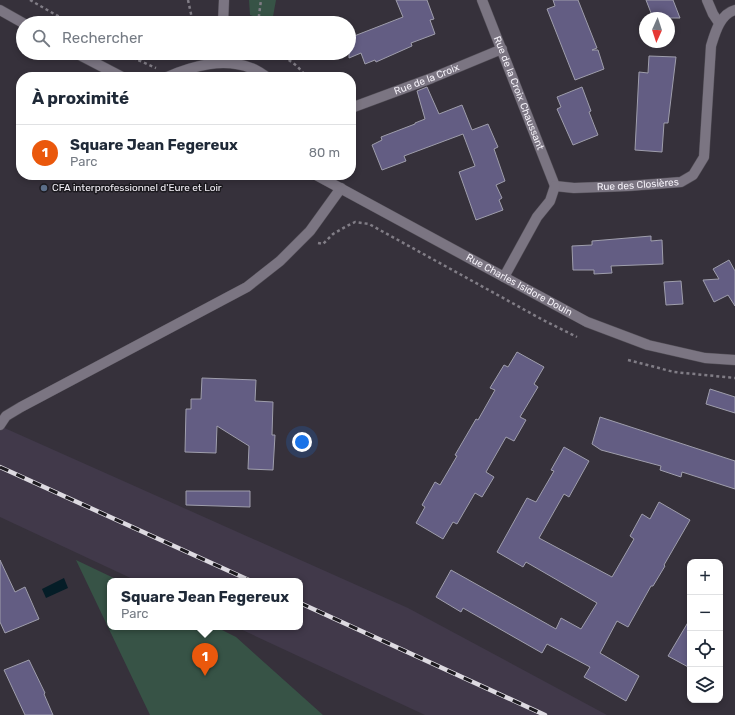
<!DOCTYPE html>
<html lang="fr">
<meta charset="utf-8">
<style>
:root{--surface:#fff;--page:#f2f2f3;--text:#1f2937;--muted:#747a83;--line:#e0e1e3;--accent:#ea580c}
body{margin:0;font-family:Rubik,sans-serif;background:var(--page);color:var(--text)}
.controls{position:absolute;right:12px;bottom:12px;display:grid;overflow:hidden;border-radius:8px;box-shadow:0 2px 6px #0003}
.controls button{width:36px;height:36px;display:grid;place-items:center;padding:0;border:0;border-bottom:1px solid var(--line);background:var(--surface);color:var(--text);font:20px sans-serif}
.compass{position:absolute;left:639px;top:12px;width:36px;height:36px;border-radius:50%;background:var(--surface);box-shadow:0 2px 6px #0003;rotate:183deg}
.you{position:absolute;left:302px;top:442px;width:14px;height:14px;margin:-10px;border:3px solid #fff;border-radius:50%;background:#1a73e8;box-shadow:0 0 0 6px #1a73e833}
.badge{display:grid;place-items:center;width:26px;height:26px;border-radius:50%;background:var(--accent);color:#fff;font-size:13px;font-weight:700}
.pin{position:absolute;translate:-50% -33px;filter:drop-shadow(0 1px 2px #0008)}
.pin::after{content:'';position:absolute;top:21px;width:14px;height:12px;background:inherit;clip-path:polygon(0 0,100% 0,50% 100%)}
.popup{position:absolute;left:107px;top:578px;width:196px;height:52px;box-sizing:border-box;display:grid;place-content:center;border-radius:8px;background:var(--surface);filter:drop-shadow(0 1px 3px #0005);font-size:13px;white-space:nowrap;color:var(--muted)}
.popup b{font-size:15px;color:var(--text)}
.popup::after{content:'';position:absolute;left:50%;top:100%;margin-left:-8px;border:8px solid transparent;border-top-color:var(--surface)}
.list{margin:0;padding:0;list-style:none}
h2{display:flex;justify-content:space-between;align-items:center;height:52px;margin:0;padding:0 16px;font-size:17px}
h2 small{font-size:13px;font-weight:400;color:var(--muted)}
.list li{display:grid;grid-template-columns:26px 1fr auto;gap:12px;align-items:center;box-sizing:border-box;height:56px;padding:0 16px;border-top:1px solid var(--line)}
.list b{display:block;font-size:15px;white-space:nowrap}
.list p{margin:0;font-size:13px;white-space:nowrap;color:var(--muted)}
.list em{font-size:13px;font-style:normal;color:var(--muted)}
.icon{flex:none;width:22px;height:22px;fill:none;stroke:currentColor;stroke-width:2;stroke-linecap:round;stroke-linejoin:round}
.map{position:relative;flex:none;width:735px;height:715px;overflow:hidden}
.search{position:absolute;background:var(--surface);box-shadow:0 2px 6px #0003;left:16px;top:16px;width:340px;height:44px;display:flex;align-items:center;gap:10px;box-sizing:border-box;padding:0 14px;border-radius:22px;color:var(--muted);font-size:15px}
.panel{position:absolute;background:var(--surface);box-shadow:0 2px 6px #0003;left:16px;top:72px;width:340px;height:108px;border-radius:16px}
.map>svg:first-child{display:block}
.built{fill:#41394a}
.green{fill:#375346}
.water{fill:#051d27}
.building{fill:#635d83;stroke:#9f9eac}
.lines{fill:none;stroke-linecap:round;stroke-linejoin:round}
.lane-casing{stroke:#514d55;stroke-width:11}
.street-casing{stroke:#514d55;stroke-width:11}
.secondary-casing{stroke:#514d55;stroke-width:11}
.path{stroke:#817d86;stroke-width:2.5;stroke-dasharray:3 3;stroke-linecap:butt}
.lane{stroke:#7b7582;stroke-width:10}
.street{stroke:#7b7582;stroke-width:10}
.secondary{stroke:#7b7582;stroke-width:10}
.rail-casing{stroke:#dddae1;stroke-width:4.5}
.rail{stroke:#1c1a1f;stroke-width:3;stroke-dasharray:9;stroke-linecap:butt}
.service-dot{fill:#5c6f8a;stroke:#1c1a1f;stroke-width:1.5}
.labels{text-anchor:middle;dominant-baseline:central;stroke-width:3;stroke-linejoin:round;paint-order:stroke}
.street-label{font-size:10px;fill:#f4f1f8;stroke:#1c1a1f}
.poi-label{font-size:10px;fill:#f4f1f8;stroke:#1c1a1f;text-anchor:start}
</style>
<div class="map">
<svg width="735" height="715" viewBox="0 0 735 715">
<rect width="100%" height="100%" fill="#36313b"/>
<path class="built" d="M0,426L408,608L607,715H425L236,627H300V581H137L0,517Z"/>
<path class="green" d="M249,0H276L272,22L250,15Z
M76,560L120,581H110V627H216L236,637L323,715H150Z"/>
<path class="water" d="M64,578L68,588L46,598L42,589Z"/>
<path class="building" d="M396,0H427L434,19L430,20L435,34L411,43L412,46L376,62L375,60L365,64L361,53L349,58V38L403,17Z
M553,0H578L597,48L592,50H598L604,69L575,80L547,9L555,6Z
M646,0H673L680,18H653Z
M649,56L676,57L668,123H664L662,152L635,150L639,72L648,73Z
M427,87L439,114L462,105L472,130L488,124L498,147L494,149L505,181L496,185L502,198L499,200L503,210L476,220L459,172L475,166L463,134L404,156L406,161L382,170L372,145L382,140L381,137L415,124V123L425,119L417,91Z
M582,87L591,111L589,112L598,135L573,145L557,109L561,107L557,97Z
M651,236V241L662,240L663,264L611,266L612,273L594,274V270H573L572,246L592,245V241Z
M729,260L735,271V306L728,295L714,302L703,280L719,279L713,269Z
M681,281L683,304L666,305L664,282Z
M517,352L544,367L534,384L538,387L520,417L526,420L514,441L506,437L486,472L494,477L482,497L475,493L457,524L453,522L443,539L416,523L425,507L422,505L435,482L440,485L457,456L455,455L476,419L478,420L495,390L490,388L504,365L508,367Z
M202,378L256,380L255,401L273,402L272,435H275L273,470L248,469L249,446L217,426L216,453L185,452L186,409H191V399H201Z
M710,389L735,397V413L706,404Z
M600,417L735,461V489L682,472L681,477L660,470L661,466L601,450L592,444Z
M564,447L589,461L569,497L564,494L539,538L612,577L634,539L630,536L642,514L650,519L659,502L690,520L664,565L665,566L653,586H651L628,627L617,621L600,653L639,676L626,701L584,677L590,667L547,644L542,653L463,608L461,612L436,597L451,570L556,629L561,618L581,629L597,603L526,562L523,567L497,552L527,498L536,502L554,471L551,470Z
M186,491H250V507L186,505Z
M0,560L15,592L25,587L39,619L5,633L0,622Z
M690,619V668L668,656Z
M29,660L45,693L44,694L53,715H25L4,670Z"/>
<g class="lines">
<g class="lane-casing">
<path id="lane" d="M707,0L713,14L719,23"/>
</g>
<g class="street-casing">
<g id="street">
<path id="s1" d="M482,0L555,186"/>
<path d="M223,23L224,0"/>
<path d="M167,77C193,66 223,57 251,68C257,70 262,74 267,77"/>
<path id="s2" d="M351,108L432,78L502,49"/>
<path id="s3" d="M555,186L574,188L628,186L681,182L693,175L704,157L711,46C715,33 720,14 735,10"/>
<path d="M504,277L537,217L550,201L555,186"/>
<path d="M0,425L6,416L21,407L247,287L280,261L310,231L341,188"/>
</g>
</g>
<g class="secondary-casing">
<g id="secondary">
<path d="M0,10L23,23"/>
<path d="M76,53L122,77"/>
<path id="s4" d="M316,175L587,322L648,345L705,358L735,360"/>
</g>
</g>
<path class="path" d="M30,0L70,23
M188,0L193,23
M258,23L261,0
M122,53L156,68
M279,53L297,66L307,77
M138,60L163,53
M318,243L323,244L333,234L345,227L355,222L369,224L543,320L577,337
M628,360L674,372L735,378"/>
<use href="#lane" class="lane"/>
<use href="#street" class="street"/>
<use href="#secondary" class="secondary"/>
<g class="rail-casing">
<path id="rail" d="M0,467L251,581
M300,603L545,715"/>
</g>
<use href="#rail" class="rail"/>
</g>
<circle class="service-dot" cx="44" cy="188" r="4"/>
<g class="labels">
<g class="street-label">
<text stroke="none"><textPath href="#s2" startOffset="81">Rue de la Croix</textPath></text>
<text stroke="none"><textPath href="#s1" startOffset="100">Rue de la Croix Chaussant</textPath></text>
<text stroke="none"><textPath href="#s3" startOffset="83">Rue des Closières</textPath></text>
<text stroke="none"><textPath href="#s4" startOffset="231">Rue Charles Isidore Douin</textPath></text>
</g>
<g class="poi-label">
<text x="52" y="188">CFA interprofessionnel d'Eure et Loir</text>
</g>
</g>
</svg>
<div class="controls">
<button>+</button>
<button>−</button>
<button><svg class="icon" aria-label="locate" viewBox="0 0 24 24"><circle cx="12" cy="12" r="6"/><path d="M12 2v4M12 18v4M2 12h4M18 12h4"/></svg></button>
<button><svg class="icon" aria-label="layers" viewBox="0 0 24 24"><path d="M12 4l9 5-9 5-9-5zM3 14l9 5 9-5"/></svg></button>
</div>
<svg class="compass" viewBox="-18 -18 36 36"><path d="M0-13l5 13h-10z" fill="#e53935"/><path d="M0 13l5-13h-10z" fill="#747a83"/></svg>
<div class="you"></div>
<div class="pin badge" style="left:205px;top:676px">1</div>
<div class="popup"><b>Square Jean Fegereux</b>Parc</div>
<div class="search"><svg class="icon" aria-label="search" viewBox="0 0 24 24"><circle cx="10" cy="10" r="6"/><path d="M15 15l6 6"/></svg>Rechercher</div>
<section class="panel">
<h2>À proximité<small></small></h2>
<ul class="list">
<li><span class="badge">1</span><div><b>Square Jean Fegereux</b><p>Parc</p></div><em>80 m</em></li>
</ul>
</section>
</div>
